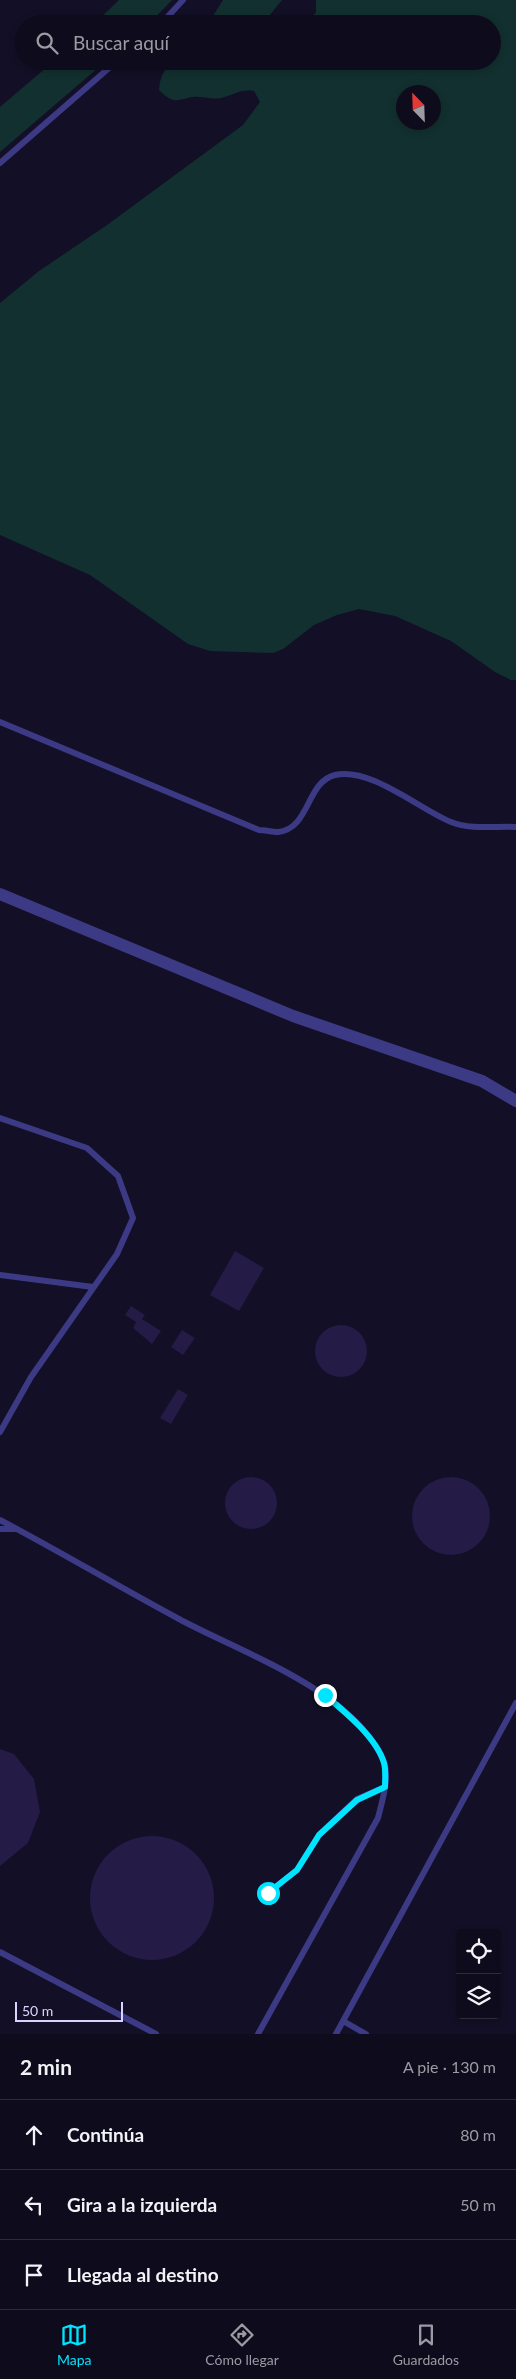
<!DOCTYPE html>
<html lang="es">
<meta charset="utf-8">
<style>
:root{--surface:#0e0b1c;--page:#1c1929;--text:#f1f3f6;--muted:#9b9ba3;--line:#2e2b3b;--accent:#00e5ff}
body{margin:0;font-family:Lato,sans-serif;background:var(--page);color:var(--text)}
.controls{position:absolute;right:15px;bottom:15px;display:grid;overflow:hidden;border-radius:5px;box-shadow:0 2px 8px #0003}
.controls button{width:45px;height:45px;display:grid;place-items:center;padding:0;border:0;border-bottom:1px solid var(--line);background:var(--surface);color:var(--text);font:25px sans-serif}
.compass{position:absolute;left:396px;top:85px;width:45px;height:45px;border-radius:50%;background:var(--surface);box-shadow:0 2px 8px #0003;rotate:337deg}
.scale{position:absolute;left:15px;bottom:12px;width:108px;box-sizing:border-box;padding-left:5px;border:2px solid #d9d4ff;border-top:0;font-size:14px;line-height:18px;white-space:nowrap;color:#d9d4ff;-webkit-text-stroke:4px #130f26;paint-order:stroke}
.stop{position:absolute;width:15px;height:15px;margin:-11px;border:4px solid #00e5ff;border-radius:50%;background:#fff}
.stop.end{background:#00e5ff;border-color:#fff;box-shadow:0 1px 5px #0008}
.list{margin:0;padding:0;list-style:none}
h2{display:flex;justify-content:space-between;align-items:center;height:65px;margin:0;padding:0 20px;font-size:21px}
h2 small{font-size:16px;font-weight:400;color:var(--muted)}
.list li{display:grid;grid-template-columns:32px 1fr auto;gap:15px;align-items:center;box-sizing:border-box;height:70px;padding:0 20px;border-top:1px solid var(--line)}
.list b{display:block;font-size:19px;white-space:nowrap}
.list em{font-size:16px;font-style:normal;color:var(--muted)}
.icon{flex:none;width:28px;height:28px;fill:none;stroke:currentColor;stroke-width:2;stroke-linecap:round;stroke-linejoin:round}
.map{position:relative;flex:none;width:516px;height:2034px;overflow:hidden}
.search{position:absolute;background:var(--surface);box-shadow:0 2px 8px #0003;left:15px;right:15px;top:15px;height:55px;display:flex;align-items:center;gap:12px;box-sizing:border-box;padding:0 18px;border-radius:28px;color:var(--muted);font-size:19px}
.sheet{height:275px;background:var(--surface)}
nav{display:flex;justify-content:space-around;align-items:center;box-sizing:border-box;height:70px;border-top:1px solid var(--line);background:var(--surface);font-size:14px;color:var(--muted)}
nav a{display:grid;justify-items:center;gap:2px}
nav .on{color:var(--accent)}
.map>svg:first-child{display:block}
.green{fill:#12302f;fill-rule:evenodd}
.building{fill:#241b47}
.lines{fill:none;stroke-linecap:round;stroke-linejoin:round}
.service{stroke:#3d3a85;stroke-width:6}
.minor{stroke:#3d3a85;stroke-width:12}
.route{stroke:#00e5ff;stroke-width:6}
</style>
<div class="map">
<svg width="516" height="2034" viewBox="0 0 516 2034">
<rect width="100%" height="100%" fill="#130f26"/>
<path class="green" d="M119,0H172L149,24H94Z
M223,0H282L269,16L267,24H208Z
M316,0H516V680H511L495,672L451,641L395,616L359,609L337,615L314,625L283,649L273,653L210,651L188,644L90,575L0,535V303L39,271L107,225L243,125L260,102L254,91C239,89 235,95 221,98C212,100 202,96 193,97C175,100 175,105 159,90C160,76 164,69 175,61H279L281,67L287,69L296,61H492V24H307L316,12ZM434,92V122H404V92Z
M54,61H106L0,152V107Z"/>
<path class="building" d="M235,1251L264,1268L239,1311L210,1295Z
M131,1306L145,1315L142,1319L161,1331L152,1344L133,1328L136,1322L125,1315Z
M315 1351a26 26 0 1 1 52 0a26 26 0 1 1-52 0Z
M182,1330L195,1338L183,1355L171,1347Z
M178,1389L188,1395L171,1424L160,1418Z
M225 1503a26 26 0 1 1 52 0a26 26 0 1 1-52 0Z
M412 1516a39 39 0 1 1 78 0a39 39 0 1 1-78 0Z
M0,1749L14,1754L34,1779L40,1812L28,1843L0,1866Z
M90 1898a62 62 0 1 1 124 0a62 62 0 1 1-124 0Z"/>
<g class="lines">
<path class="service" d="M161,24L183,0
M0,163L117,61
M0,722L259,830C265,830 272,832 278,832C310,829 306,782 335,775C371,767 419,809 451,822C471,830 495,826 516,827
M0,1118L87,1148L118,1176L133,1218L117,1254L31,1377L0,1432
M0,1275L93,1287
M0,1520C61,1552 119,1587 179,1619C242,1653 355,1691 384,1762C390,1778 382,1801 378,1818L258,2034
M0,1529H16
M268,1893L297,1870L319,1835L357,1799L385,1787
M0,1952L156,2034
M343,2021L366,2034
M336,2034L516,1703"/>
<path class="minor" d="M0,894L293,1016L482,1081L516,1101"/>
</g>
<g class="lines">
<path class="route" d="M268,1893L297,1870L319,1835L357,1800L385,1787C385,1780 386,1770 384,1763C377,1738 344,1711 325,1695"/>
</g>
</svg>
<div class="controls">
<button><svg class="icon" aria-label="locate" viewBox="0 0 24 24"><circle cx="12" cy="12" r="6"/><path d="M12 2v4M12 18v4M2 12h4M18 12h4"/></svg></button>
<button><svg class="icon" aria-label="layers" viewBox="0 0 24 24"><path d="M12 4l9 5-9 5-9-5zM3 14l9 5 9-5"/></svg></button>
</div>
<svg class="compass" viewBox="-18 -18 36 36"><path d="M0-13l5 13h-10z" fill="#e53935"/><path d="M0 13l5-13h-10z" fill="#9b9ba3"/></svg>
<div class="scale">50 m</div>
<div class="stop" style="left:268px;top:1893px"></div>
<div class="stop end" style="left:325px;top:1695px"></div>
<div class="search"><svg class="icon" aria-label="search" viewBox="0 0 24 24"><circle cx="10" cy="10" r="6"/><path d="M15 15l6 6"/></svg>Buscar aquí</div>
</div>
<section class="sheet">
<h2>2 min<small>A pie · 130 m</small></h2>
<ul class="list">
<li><svg class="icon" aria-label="ahead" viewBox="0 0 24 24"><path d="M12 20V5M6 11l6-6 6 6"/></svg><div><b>Continúa</b></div><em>80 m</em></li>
<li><svg class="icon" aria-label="left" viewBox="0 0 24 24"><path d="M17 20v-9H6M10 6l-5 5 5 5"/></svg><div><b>Gira a la izquierda</b></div><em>50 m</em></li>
<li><svg class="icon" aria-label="arrive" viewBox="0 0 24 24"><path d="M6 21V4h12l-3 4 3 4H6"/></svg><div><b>Llegada al destino</b></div></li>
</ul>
</section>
<nav>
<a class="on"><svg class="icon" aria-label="map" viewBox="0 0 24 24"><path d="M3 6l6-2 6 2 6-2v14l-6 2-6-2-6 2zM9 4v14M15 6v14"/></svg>Mapa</a>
<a><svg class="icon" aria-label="directions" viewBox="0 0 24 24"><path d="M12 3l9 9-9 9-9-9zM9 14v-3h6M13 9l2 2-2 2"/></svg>Cómo llegar</a>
<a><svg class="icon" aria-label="saved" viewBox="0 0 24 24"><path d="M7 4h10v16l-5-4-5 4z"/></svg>Guardados</a>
</nav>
